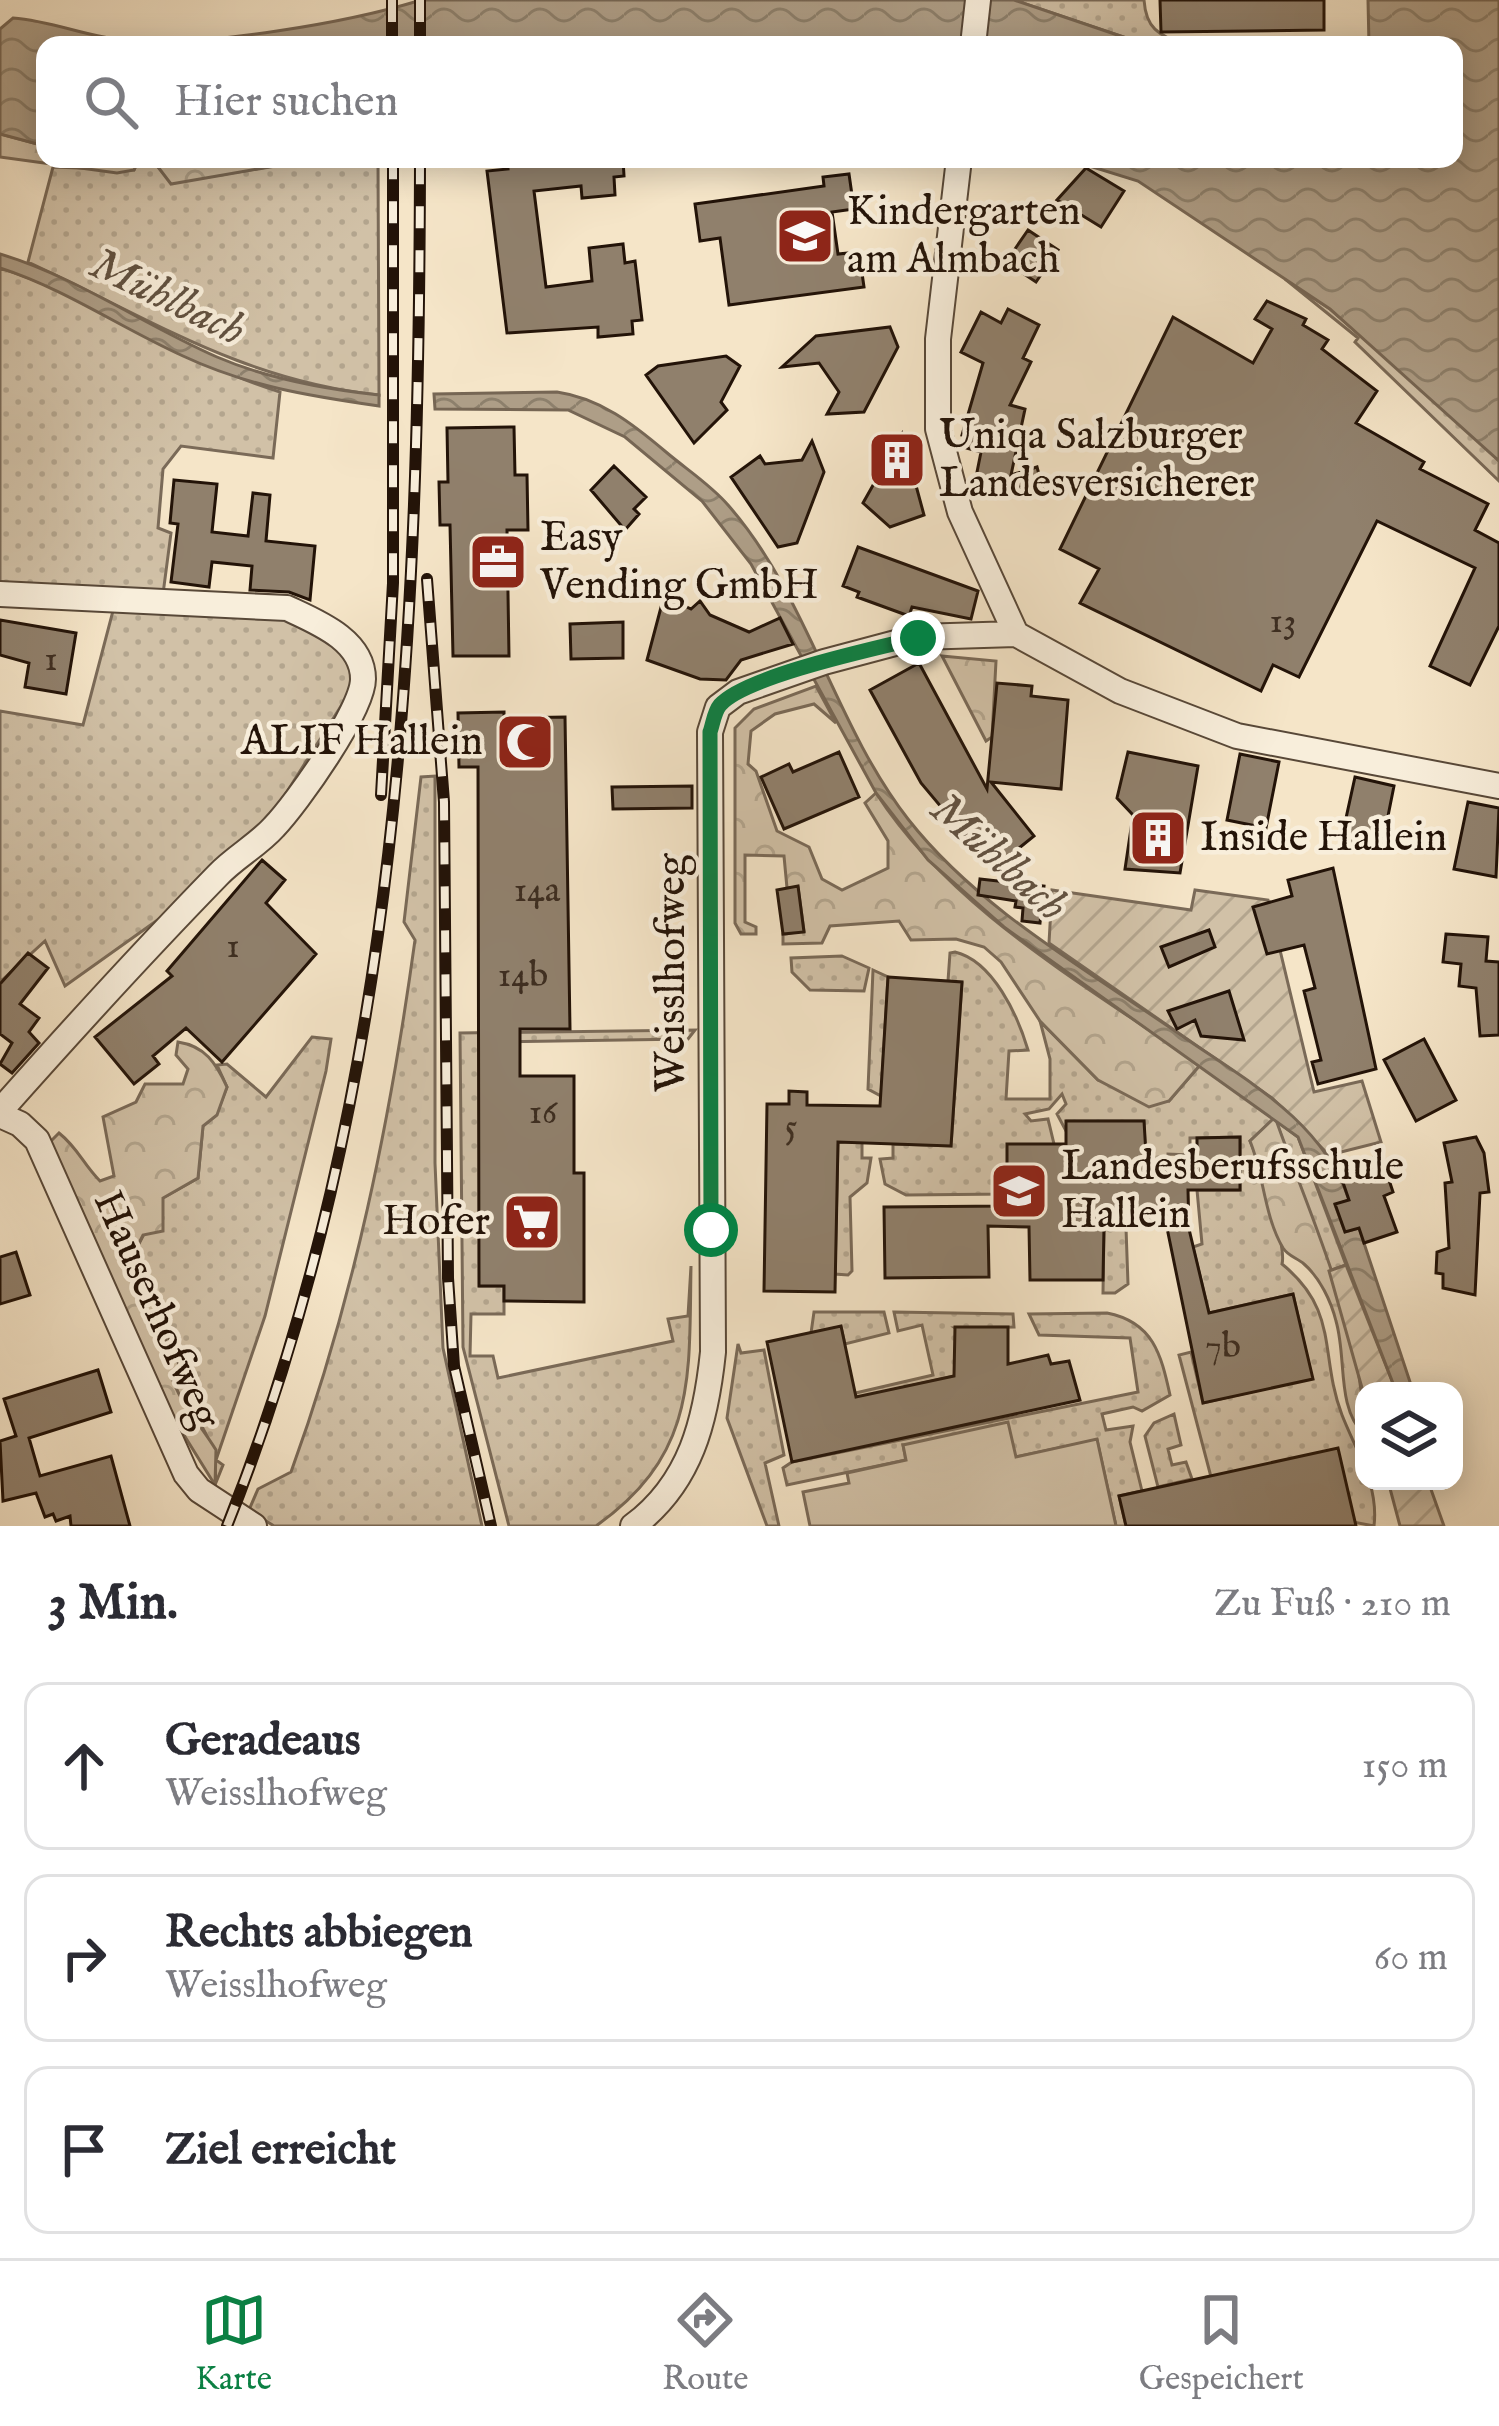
<!DOCTYPE html>
<html lang="de">
<meta charset="utf-8">
<style>
:root{--surface:#fff;--page:#f7f7f7;--text:#2b2b33;--muted:#7c7c81;--line:#e1e1e2;--accent:#0b8043}
body{margin:0;font-family:"IM FELL English",serif;background:var(--page);color:var(--text)}
.controls{position:absolute;right:36px;bottom:36px;display:grid;overflow:hidden;border-radius:24px;box-shadow:0 6px 30px #0003}
.controls button{width:108px;height:108px;display:grid;place-items:center;padding:0;border:0;border-bottom:3px solid var(--line);background:var(--surface);color:var(--text);font:60px sans-serif}
.stop{position:absolute;width:36px;height:36px;margin:-27px;border:9px solid #0b8043;border-radius:50%;background:#fff}
.stop.end{background:#0b8043;border-color:#fff;box-shadow:0 3px 12px #0008}
.list{margin:0;padding:0;list-style:none}
h2{display:flex;justify-content:space-between;align-items:center;height:156px;margin:0;padding:0 48px;font-size:51px}
h2 small{font-size:39px;font-weight:400;color:var(--muted)}
.list li{display:grid;grid-template-columns:78px 1fr auto;gap:36px;align-items:center;box-sizing:border-box;height:168px;margin:0 24px 24px;padding:0 24px;border:3px solid var(--line);border-radius:24px}
.list b{display:block;font-size:45px;white-space:nowrap}
.list p{margin:0;font-size:39px;white-space:nowrap;color:var(--muted)}
.list em{font-size:39px;font-style:normal;color:var(--muted)}
.icon{flex:none;width:66px;height:66px;fill:none;stroke:currentColor;stroke-width:2;stroke-linecap:round;stroke-linejoin:round}
.map{position:relative;flex:none;width:1499px;height:1526px;overflow:hidden}
.search{position:absolute;background:var(--surface);box-shadow:0 6px 30px #0003;left:36px;right:36px;top:36px;height:132px;display:flex;align-items:center;gap:30px;box-sizing:border-box;padding:0 42px;border-radius:24px;color:var(--muted);font-size:45px}
.sheet{height:732px;background:var(--surface)}
nav{display:flex;justify-content:space-around;align-items:center;box-sizing:border-box;height:168px;border-top:3px solid var(--line);background:var(--surface);font-size:33px;color:var(--muted)}
nav a{display:grid;justify-items:center;gap:6px}
nav .on{color:var(--accent)}
.map>svg:first-child{display:block}
.grass{fill:url(#grass-dots);stroke:#7a6a58;stroke-width:3}
.forest{fill:url(#forest-crowns);stroke:#7a6a58;stroke-width:3}
.garden{fill:url(#garden-furrows);stroke:#7a6a58;stroke-width:3}
.pitch{fill:#d1c1a7;stroke:#7a6a58;stroke-width:3}
.water{fill:url(#water-waves);stroke:#766654;stroke-width:3}
.building{fill:#90806c;stroke:#231308;stroke-width:3}
.lines{fill:none;stroke-linecap:round;stroke-linejoin:round}
.street-casing{stroke:#584838;stroke-width:28}
.street{stroke:#f8eedb;stroke-width:24}
.rail-casing{stroke:#231308;stroke-width:12}
.rail{stroke:#f8eedb;stroke-width:8;stroke-dasharray:22;stroke-linecap:butt}
.route{stroke:#0b8043;stroke-width:15}
.labels{text-anchor:middle;dominant-baseline:central;stroke-width:9;stroke-linejoin:round;paint-order:stroke}
.number-label{font-size:36px;fill:#3e2e21}
.poi-label{font-size:42px;fill:#231308;stroke:#f8eedb;text-anchor:start}
.street-label{font-size:42px;fill:#231308;stroke:#f8eedb}
.water-label{font-size:45px;font-style:italic;fill:#625241;stroke:#f8eedb}
</style>
<div class="map">
<svg width="1499" height="1526" viewBox="0 0 1499 1526">
<defs>
<pattern id="grass-dots" width="8" height="8" patternUnits="userSpaceOnUse" patternTransform="scale(3)"><rect width="8" height="8" fill="#d1c1a7"/><path d="M2 2h.1M6 6h.1" fill="none" stroke="#b3a58e" stroke-width="1.8" stroke-linecap="round"/></pattern>
<pattern id="forest-crowns" width="20" height="18" patternUnits="userSpaceOnUse" patternTransform="scale(3)"><rect width="20" height="18" fill="#d1c1a7"/><path d="M2 6a3 3 0 1 1 6 0M12 15a3 3 0 1 1 6 0" fill="none" stroke="#b3a58e"/></pattern>
<pattern id="garden-furrows" width="10" height="10" patternUnits="userSpaceOnUse" patternTransform="scale(3)"><rect width="10" height="10" fill="#d1c1a7"/><path d="M-1 1l2-2M0 10L10 0M9 11l2-2" fill="none" stroke="#b3a58e"/></pattern>
<pattern id="water-waves" width="16" height="10" patternUnits="userSpaceOnUse" patternTransform="scale(3)"><rect width="16" height="10" fill="#ae9e87"/><path d="M0 5q4-4 8 0t8 0" fill="none" stroke="#8d806c"/></pattern>
</defs>
<rect width="100%" height="100%" fill="#f5e5c8"/>
<filter id="stains"><feTurbulence type="fractalNoise" baseFrequency=".00167" numOctaves="4"/><feColorMatrix values="0 0 0 0 .2 0 0 0 0 .09 0 0 0 0 .02 0 0 0 .5 -.17"/></filter>
<radialGradient id="worn" r=".72"><stop offset=".6" stop-color="#630" stop-opacity="0"/><stop offset="1" stop-color="#630" stop-opacity=".3"/></radialGradient>
<path class="grass" d="M1014,0H1144C1146,29 1158,34 1184,45H1147Z
M139,159H161L158,167L172,183L316,159H378L379,395C243,381 149,318 28,262L53,167L134,170Z
M0,268C98,299 181,362 280,392L273,458L181,446L163,469L158,528L171,533L163,594L0,585Z
M1285,279L1330,309L1479,438L1499,461V481L1355,342L1358,338Z
M114,607L287,617L349,653L353,687L268,822L166,914L65,986L45,941L0,982V711L83,725Z
M435,776V1163L443,1348L482,1526H274L249,1510L258,1489L291,1472C354,1299 390,1122 415,940L404,922L421,777Z
M955,952C993,961 1018,1016 1028,1050L1009,1051L1006,1099H1050V1059L1040,1021L1098,1080L1169,1101L1200,1065L1298,1137L1346,1265L1329,1271L1275,1118L1250,1141C1259,1162 1287,1246 1282,1264C1340,1311 1319,1355 1342,1415C1356,1451 1379,1485 1374,1526L1216,1496L1179,1355L1191,1352L1203,1403L1312,1378L1293,1294L1209,1313L1193,1247L1202,1244L1197,1190H1240V1137L1190,1138V1155L1168,1154L1167,1172H1146L1144,1121H1067L1066,1131L1057,1114L1066,1104L1062,1094L1049,1109L1025,1114L1031,1121L1048,1119L1054,1144L1007,1194L906,1195L885,1184L880,1159L893,1158V1144L951,1146L962,983L948,981L950,953Z
M842,956L869,968L864,991L810,990L792,972L791,958Z
M873,970L888,977L881,1096L868,1089Z
M695,1030L688,1039L499,1042L480,1286H504V1314H471L470,1356H493L498,1378L673,1341L668,1319L688,1316L691,1266C689,1378 697,1454 596,1526H509L463,1347L460,1033Z
M312,1037L331,1039L326,1071L265,1316L216,1460L223,1465L215,1485C219,1449 200,1416 175,1391L171,1342L158,1325L133,1255L163,1198L198,1178L203,1126L216,1115L227,1087L217,1065L227,1064L266,1097Z
M838,1142H862V1158H871L867,1183L850,1197L852,1271L848,1275L835,1274Z
M1104,1227L1126,1228L1128,1284L1115,1293H1103Z
M814,1312H884L889,1333L845,1344L841,1327L811,1333Z
M894,1312L1013,1314L1014,1327L955,1328L1008,1364L847,1400V1395L933,1375L922,1325L898,1331Z
M1107,1313C1153,1322 1161,1354 1170,1395L1142,1411L1133,1407L1102,1414L1106,1430L1133,1426L1130,1442L1142,1491L1119,1496L1126,1526H1116L1097,1440L1015,1457L903,1445L906,1460L787,1485L783,1468L792,1462L1138,1392L1130,1338L1039,1335L1029,1314Z
M738,1344L741,1353L764,1350L784,1455L765,1463L779,1526H767L727,1418Z
M1174,1414L1181,1445L1168,1449L1172,1465L1186,1462L1192,1479L1158,1487L1145,1436L1154,1423Z"/>
<path class="forest" d="M0,134L45,146V159H139L134,170L117,173L0,157Z
M161,159H316L171,184L158,167Z
M942,656L996,661L992,737L986,741Z
M816,686L836,723L814,704L775,714L751,731L748,764L756,771L777,831L809,847L822,879L842,890L888,868V841L865,803L876,793C953,912 1087,985 1200,1065L1169,1101L1149,1107L1098,1080L1040,1021L1001,962L984,947L956,939L911,940L899,921L830,926L822,943L783,944V934L804,931L798,887L787,888L784,856L745,855V922L756,927V934H741L735,923V728L754,709Z
M178,1042C205,1046 216,1063 227,1087L217,1115L203,1126L198,1178L163,1198V1231L143,1235L133,1255L164,1304L158,1325L181,1368L171,1374C178,1401 201,1425 216,1450L215,1485L166,1406L48,1144L59,1133C78,1148 83,1164 100,1181L114,1176L103,1117L136,1102L145,1084H183L188,1069L176,1055Z
M1275,1117C1310,1217 1364,1328 1364,1435C1336,1406 1347,1359 1336,1321C1331,1301 1320,1278 1304,1264C1297,1258 1288,1256 1283,1248C1264,1216 1264,1175 1250,1141Z"/>
<path class="garden" d="M1052,890L1191,910L1195,890L1268,900L1314,1092L1362,1081L1381,1142L1329,1155L1272,1098L1049,943Z
M1346,1265L1396,1391L1364,1395L1329,1271Z
M1388,1481H1428L1444,1526H1400Z"/>
<path class="pitch" d="M1008,1422L1016,1457L1097,1439L1116,1526H810L803,1492L849,1483L847,1473L906,1460L903,1445Z"/>
<path class="water" d="M421,0H1014L1147,45H45V146L0,134V29L13,18C54,21 89,38 130,41C208,46 347,23 421,0Z
M1368,0H1499V461L1330,309L1138,181L1067,159H1454V45H1369Z
M0,254C77,277 144,325 217,357C268,379 324,389 379,395V406C309,396 247,386 183,356C121,328 65,289 0,268Z
M557,392C600,398 633,424 666,452C686,469 711,485 728,505C808,596 834,724 908,819C980,911 1091,972 1185,1038C1249,1082 1323,1122 1349,1200L1335,1205L1345,1232L1359,1228L1413,1391H1396L1298,1137L1004,927L928,860L876,793L751,564L702,501L625,437L568,410L435,409L434,394Z"/>
<path class="building" d="M1160,0H1324V30L1161,32Z
M507,159H623L624,176L614,177L615,195L582,198L581,186L534,191L546,287L592,281L589,248L623,244L625,263L635,261L642,320L632,321L633,334L598,337V327L507,333L487,171L508,169Z
M1086,168L1124,191L1101,227L1057,200Z
M849,174L854,209L832,212L838,254L859,252L864,287L729,305L720,238L700,241L695,204L824,186L823,177Z
M1028,230L1058,250L1036,282L1006,262Z
M1267,301L1306,319L1303,325L1328,340L1322,349L1377,391L1356,423L1424,462L1420,469L1488,504L1475,530L1499,543V626L1470,685L1430,666L1475,568L1377,521L1299,677L1273,665L1261,691L1080,603L1099,569L1060,549L1173,317L1253,363L1272,329L1255,319Z
M1008,309L1039,325L1023,358L1031,362L1010,405L1025,409L1011,475L1037,467L1044,493L976,477L981,452L966,448L968,436L962,435L983,363L961,352L981,312L1001,323Z
M890,327L898,347L864,412L827,414L839,392L819,363L782,367L816,336Z
M726,356L740,366L721,402L727,410L694,443L646,375L658,366Z
M514,427L515,475H527L528,530H507L509,656H453L450,525H440L439,482H448L447,428Z
M902,434L924,515L890,527L863,503Z
M812,441L824,472L797,543L778,547L731,477L760,456L765,464L802,460Z
M614,466L646,497L634,509L639,514L625,530L591,490Z
M174,480L217,484L212,532L248,536L253,493L270,495L266,541L315,546L310,600L289,592L250,590L252,566L212,562L209,587L171,582L178,524L170,523Z
M858,547L978,591L971,619L912,607L909,616L857,597L859,592L843,586Z
M664,596L691,609L700,601L710,615L749,632L780,618L793,644L741,660L726,680L700,679L647,660Z
M0,620L76,633L66,694L25,687L29,663L0,655Z
M623,622V658L571,659L570,624Z
M919,663L987,789L997,683L1032,686L1031,696L1068,700L1061,789L991,782L1034,836L993,869L921,783L870,690Z
M504,712V718L565,717L570,1029H520V1076H574V1173H584V1302L504,1301V1286H479L478,767H459L458,713Z
M839,752L859,797L784,829L761,777L789,764L793,772Z
M1128,752L1198,766L1180,873L1125,869L1133,815L1117,798Z
M1240,754L1279,762L1266,828L1227,820Z
M1355,777L1394,786L1381,851L1341,841Z
M692,786V808L613,809L612,787Z
M1468,802L1499,808L1496,877L1454,869Z
M262,860L285,880L266,903L316,954L222,1062L186,1028L153,1056L159,1064L134,1084L95,1037L172,976L167,971Z
M1333,868L1376,1069L1318,1084L1312,1062L1321,1060L1304,991L1315,988L1304,945L1267,954L1253,907L1292,896L1288,880Z
M980,879L1044,886L1040,923L1022,921L1023,908L1015,907L1016,901L978,895Z
M798,886L804,932L783,934L777,890Z
M1209,930L1215,947L1169,967L1161,947Z
M1446,934L1488,937L1486,961L1499,962V1035L1480,1036L1476,988L1459,986L1461,964L1443,962Z
M28,953L48,968L20,1004L39,1018L29,1032L39,1043L12,1073L0,1064L12,1043L0,1034V984Z
M888,977L962,982L951,1146L838,1142L835,1292L764,1291L767,1104H789V1091L807,1092V1105L880,1106Z
M1229,991L1244,1040L1201,1036L1195,1020L1177,1029L1168,1011Z
M1424,1039L1456,1100L1416,1121L1384,1060Z
M1066,1121H1144L1147,1171L1197,1172V1138L1240,1137V1190H1188L1189,1229L1209,1313L1293,1294L1313,1379L1203,1403L1167,1228L1104,1227L1103,1280H1030L1029,1227L988,1226L989,1277L885,1278L884,1207L1007,1206V1144H1066Z
M1476,1137L1484,1153L1489,1192L1480,1193L1475,1295L1443,1288V1274L1436,1273L1437,1252L1449,1248L1445,1183L1452,1182L1444,1143Z
M1381,1156L1393,1192L1384,1196L1397,1232L1364,1243L1359,1228L1345,1232L1335,1204L1349,1200L1338,1168Z
M16,1252L30,1295L0,1304V1257Z
M841,1326L856,1397L954,1376L955,1327H1008V1364L1048,1355L1051,1364L1069,1361L1080,1400L792,1462L767,1342Z
M98,1370L111,1412L29,1438L40,1476L111,1456L130,1526H71L70,1516L56,1521L53,1514L45,1517L36,1493L3,1501L0,1441L16,1436L4,1399Z
M1338,1448L1356,1526H1126L1119,1496Z"/>
<g class="lines">
<g class="street-casing">
<path id="street" d="M973,45L978,0
M959,159L938,339V429L960,512L1016,634L1120,691L1237,736L1499,786
M0,594L287,608C317,622 363,640 363,679C363,710 297,803 274,827C258,845 235,857 218,875C143,952 71,1031 0,1111
M0,1115L20,1124L37,1140L186,1474L199,1490L254,1526
M633,1526C691,1483 706,1420 713,1352L710,732L718,707L738,692L824,662L918,637L1016,634"/>
</g>
<use href="#street" class="street"/>
<g class="rail-casing">
<path id="rail" d="M392,0V45
M420,0V45
M427,579L444,802L448,1278L454,1366L491,1526
M381,795L393,583V159
M227,1526C401,1089 419,623 420,159"/>
</g>
<use href="#rail" class="rail"/>
</g>
<g class="lines">
<path class="route" d="M711,1230L710,732C713,724 714,712 720,705C745,676 877,648 918,638"/>
</g>
<defs>
<g id="school-square" transform="scale(3)"><rect x="-9" y="-9" width="18" height="18" rx="4" fill="#8f2418" stroke="#f8eedb"/><path d="M0-5L7-2L0 1L-7-2ZM-4 1L0 2.5L4 1V4Q0 6-4 4Z" fill="#fff"/></g>
<g id="building-square" transform="scale(3)"><rect x="-9" y="-9" width="18" height="18" rx="4" fill="#8f2418" stroke="#f8eedb"/><path d="M-4-6H4V6H1V3H-1V6H-4ZM-2.5-4.3h1.7v1.8h-1.7ZM.8-4.3h1.7v1.8H.8ZM-2.5-1h1.7V.8h-1.7ZM.8-1h1.7V.8H.8Z" fill="#fff"/></g>
<g id="office-square" transform="scale(3)"><rect x="-9" y="-9" width="18" height="18" rx="4" fill="#8f2418" stroke="#f8eedb"/><path d="M-6-3h4V-5.5h4V-3h4V5H-6ZM-1-4.5V-3h2v-1.5ZM-6 0V1H6V0Z" fill="#fff"/></g>
<g id="mosque-square" transform="scale(3)"><rect x="-9" y="-9" width="18" height="18" rx="4" fill="#8f2418" stroke="#f8eedb"/><path d="M3.5-4.9A6 6 0 1 0 3.5 4.9A5 5 0 1 1 3.5-4.9Z" fill="#fff"/></g>
<g id="supermarket-square" transform="scale(3)"><rect x="-9" y="-9" width="18" height="18" rx="4" fill="#8f2418" stroke="#f8eedb"/><path d="M-6-5.5h2.5l.6 2H6L4.5 2H-2.5L-4.4-4H-6ZM-1.5 3.2a1.3 1.3 0 1 0 .1 0ZM3 3.2a1.3 1.3 0 1 0 .1 0Z" fill="#fff"/></g>
</defs>
<g fill-rule="evenodd">
<use href="#school-square" x="805" y="236"/>
<use href="#building-square" x="897" y="460"/>
<use href="#office-square" x="498" y="562"/>
<use href="#mosque-square" x="525" y="742"/>
<use href="#building-square" x="1158" y="838"/>
<use href="#school-square" x="1019" y="1191"/>
<use href="#supermarket-square" x="532" y="1222"/>
</g>
<g class="labels">
<g class="number-label">
<text x="1283" y="622">13</text>
<text x="51" y="660">1</text>
<text x="537" y="891">14a</text>
<text x="233" y="947">1</text>
<text x="523" y="976">14b</text>
<text x="543" y="1113">16</text>
<text x="791" y="1128">5</text>
<text x="1223" y="1347">7b</text>
</g>
<g class="poi-label">
<text x="847" y="212">Kindergarten<tspan x="847" dy="48">am Almbach</tspan></text>
<text x="939" y="436">Uniqa Salzburger<tspan x="939" dy="48">Landesversicherer</tspan></text>
<text x="540" y="538">Easy<tspan x="540" dy="48">Vending GmbH</tspan></text>
<text x="483" y="742" text-anchor="end">ALIF Hallein</text>
<text x="1200" y="838">Inside Hallein</text>
<text x="1061" y="1167">Landesberufsschule<tspan x="1061" dy="48">Hallein</tspan></text>
<text x="490" y="1222" text-anchor="end">Hofer</text>
</g>
<g class="street-label">
<text transform="translate(672 973) rotate(-90)">Weisslhofweg</text>
<text transform="translate(156 1310) rotate(66)">Hauserhofweg</text>
</g>
<g class="water-label">
<text transform="translate(167 298) rotate(26)">Mühlbach</text>
<text transform="translate(998 858) rotate(42)">Mühlbach</text>
</g>
</g>
<rect width="100%" height="100%" filter="url(#stains)"/>
<rect width="100%" height="100%" fill="url(#worn)"/>
</svg>
<div class="controls">
<button><svg class="icon" aria-label="layers" viewBox="0 0 24 24"><path d="M12 4l9 5-9 5-9-5zM3 14l9 5 9-5"/></svg></button>
</div>
<div class="stop" style="left:711px;top:1230px"></div>
<div class="stop end" style="left:918px;top:638px"></div>
<div class="search"><svg class="icon" aria-label="search" viewBox="0 0 24 24"><circle cx="10" cy="10" r="6"/><path d="M15 15l6 6"/></svg>Hier suchen</div>
</div>
<section class="sheet">
<h2>3 Min.<small>Zu Fuß · 210 m</small></h2>
<ul class="list">
<li><svg class="icon" aria-label="ahead" viewBox="0 0 24 24"><path d="M12 20V5M6 11l6-6 6 6"/></svg><div><b>Geradeaus</b><p>Weisslhofweg</p></div><em>150 m</em></li>
<li><svg class="icon" aria-label="right" viewBox="0 0 24 24"><path d="M7 20v-9h11M14 6l5 5-5 5"/></svg><div><b>Rechts abbiegen</b><p>Weisslhofweg</p></div><em>60 m</em></li>
<li><svg class="icon" aria-label="arrive" viewBox="0 0 24 24"><path d="M6 21V4h12l-3 4 3 4H6"/></svg><div><b>Ziel erreicht</b></div></li>
</ul>
</section>
<nav>
<a class="on"><svg class="icon" aria-label="map" viewBox="0 0 24 24"><path d="M3 6l6-2 6 2 6-2v14l-6 2-6-2-6 2zM9 4v14M15 6v14"/></svg>Karte</a>
<a><svg class="icon" aria-label="directions" viewBox="0 0 24 24"><path d="M12 3l9 9-9 9-9-9zM9 14v-3h6M13 9l2 2-2 2"/></svg>Route</a>
<a><svg class="icon" aria-label="saved" viewBox="0 0 24 24"><path d="M7 4h10v16l-5-4-5 4z"/></svg>Gespeichert</a>
</nav>
